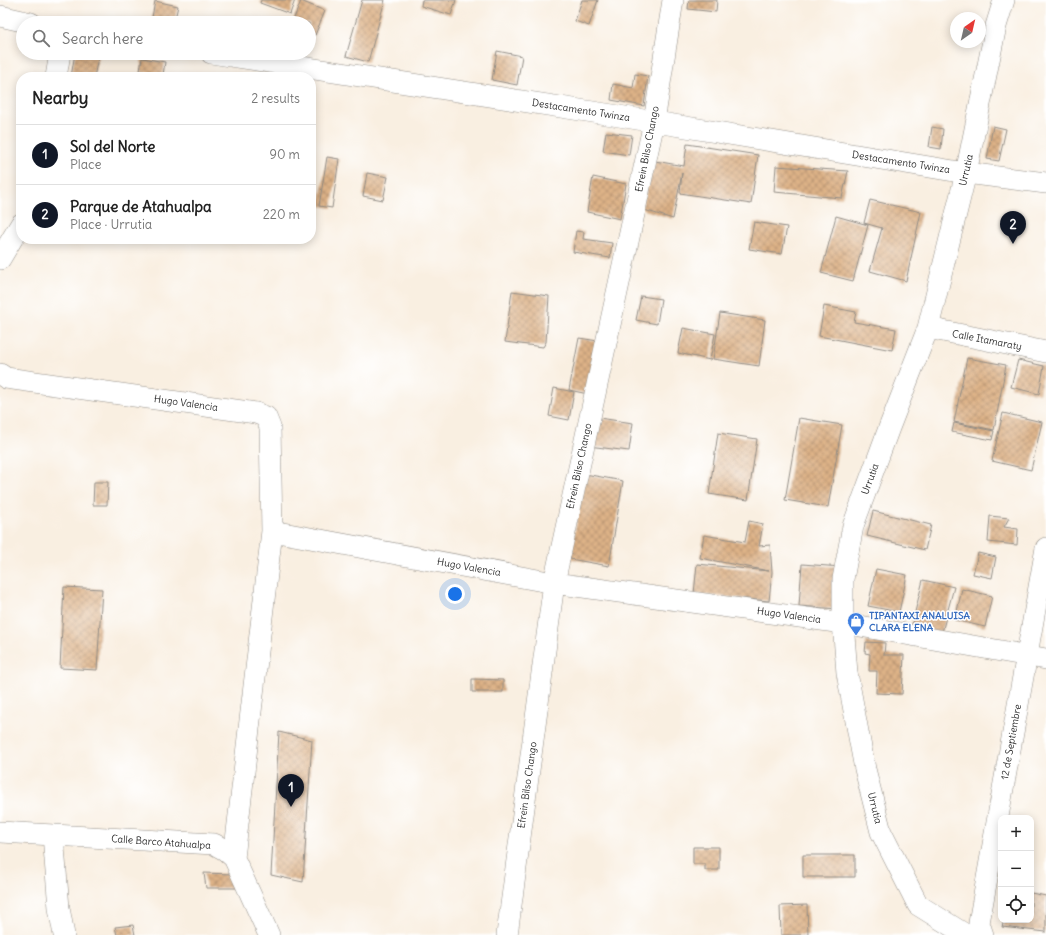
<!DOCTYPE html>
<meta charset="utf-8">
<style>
:root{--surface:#fff;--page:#f6f6f6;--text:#222;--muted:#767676;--line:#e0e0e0;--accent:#111827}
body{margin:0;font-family:Delius,sans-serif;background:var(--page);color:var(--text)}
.controls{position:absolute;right:12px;bottom:12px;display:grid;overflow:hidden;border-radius:8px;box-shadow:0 2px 10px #0003}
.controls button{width:36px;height:36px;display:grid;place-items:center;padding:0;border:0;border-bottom:1px solid var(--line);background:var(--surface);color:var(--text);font:20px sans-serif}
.compass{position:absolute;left:950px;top:12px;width:36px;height:36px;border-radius:50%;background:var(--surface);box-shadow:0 2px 10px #0003;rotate:34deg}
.you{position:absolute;left:455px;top:594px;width:14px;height:14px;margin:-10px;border:3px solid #fff;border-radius:50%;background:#1a73e8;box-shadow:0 0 0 6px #1a73e833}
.badge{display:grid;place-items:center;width:26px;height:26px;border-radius:50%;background:var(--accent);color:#fff;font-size:13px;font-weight:700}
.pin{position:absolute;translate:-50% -33px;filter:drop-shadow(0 1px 2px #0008)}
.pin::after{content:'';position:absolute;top:21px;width:14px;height:12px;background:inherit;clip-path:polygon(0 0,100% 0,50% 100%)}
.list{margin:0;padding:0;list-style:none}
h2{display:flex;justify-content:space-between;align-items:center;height:52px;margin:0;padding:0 16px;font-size:17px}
h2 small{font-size:13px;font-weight:400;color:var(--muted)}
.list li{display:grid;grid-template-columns:26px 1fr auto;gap:12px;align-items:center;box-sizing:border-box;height:60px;padding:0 16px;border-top:1px solid var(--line)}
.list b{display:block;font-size:15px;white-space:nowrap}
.list p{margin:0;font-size:13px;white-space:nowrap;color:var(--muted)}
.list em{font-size:13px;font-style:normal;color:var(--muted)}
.icon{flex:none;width:22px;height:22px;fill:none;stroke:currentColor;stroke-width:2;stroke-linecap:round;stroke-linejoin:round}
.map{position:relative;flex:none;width:1046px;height:935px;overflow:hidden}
.search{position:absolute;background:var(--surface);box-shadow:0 2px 10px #0003;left:16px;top:16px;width:300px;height:44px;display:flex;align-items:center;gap:10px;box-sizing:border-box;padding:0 14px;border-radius:22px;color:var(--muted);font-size:15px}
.panel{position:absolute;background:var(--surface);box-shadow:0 2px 10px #0003;left:16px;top:72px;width:300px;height:172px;border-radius:16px}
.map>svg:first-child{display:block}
.building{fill:url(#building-cross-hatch)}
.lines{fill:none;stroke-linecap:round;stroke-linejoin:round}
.minor-casing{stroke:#928d86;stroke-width:22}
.minor{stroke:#fff;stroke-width:21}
.labels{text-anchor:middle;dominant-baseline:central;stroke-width:3;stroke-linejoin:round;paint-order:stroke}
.street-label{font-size:10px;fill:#2b2b2b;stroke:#fff}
.shop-label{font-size:10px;font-weight:bold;fill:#366cbe;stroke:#fff;text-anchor:start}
</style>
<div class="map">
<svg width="1046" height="935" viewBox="0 0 1046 935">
<defs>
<pattern id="building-cross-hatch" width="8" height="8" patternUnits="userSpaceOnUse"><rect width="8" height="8" fill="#ddb287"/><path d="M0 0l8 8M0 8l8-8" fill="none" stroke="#b3916f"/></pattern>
</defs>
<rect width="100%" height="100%" fill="#fff"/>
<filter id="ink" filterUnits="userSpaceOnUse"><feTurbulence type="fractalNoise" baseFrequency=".025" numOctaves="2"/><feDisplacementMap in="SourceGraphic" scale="8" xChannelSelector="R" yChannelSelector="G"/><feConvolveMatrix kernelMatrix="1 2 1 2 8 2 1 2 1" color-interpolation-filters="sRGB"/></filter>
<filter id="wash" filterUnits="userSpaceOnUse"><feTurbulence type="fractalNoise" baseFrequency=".012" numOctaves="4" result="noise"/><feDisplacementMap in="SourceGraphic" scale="16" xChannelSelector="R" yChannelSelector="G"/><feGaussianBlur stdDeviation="0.9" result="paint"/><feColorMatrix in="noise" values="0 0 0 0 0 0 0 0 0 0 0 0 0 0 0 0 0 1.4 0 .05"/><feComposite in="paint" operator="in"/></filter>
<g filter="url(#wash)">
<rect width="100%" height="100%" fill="#f9efe1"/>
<g id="blocks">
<path class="building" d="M261,0H295L290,14L260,3Z
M362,0H385L368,62L346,56Z
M422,0H456L451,15L421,6Z
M582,0H598L589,26L575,21Z
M689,0H717L716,12L688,9Z
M155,1L178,6L174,23H151Z
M301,1L325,11L315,35L309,33V23H292Z
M497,51L522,56L517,85L492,80Z
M75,53H99L94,77H71Z
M142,58L165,62L163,75L140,71Z
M140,72L162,75L161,77H140Z
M635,74L648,76L644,106L611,100L613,84L633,88Z
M993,126L1006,129L999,161L987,159Z
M932,127L943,129L941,149L929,147Z
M606,132L632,135L629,155L603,151Z
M687,144L758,155L751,204L680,193L682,173L673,219L641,209L655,161L684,166Z
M327,157L339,159L332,208L319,206Z
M776,166L848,171L842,198L774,192Z
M367,173L388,177L383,200L363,196Z
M593,177L626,184L620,219L587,212Z
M870,200L921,212L906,281L870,271L882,228L864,223Z
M836,216L868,225L853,281L821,273Z
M754,222L787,227L782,254L749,249Z
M576,231L584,232L583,239L612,243L610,258L573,252Z
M512,291L549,296L546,342L543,347L505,342Z
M641,296L661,299L657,324L636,320Z
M824,306L856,312L854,322L896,329L892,350L819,336Z
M720,313L765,320L759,366L713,359Z
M683,328L715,334L710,360L678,353Z
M579,338L598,341L588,394L569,390Z
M967,358L1006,365L994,430L954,422Z
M1018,360L1044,366L1039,394L1011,387Z
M554,388L574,392L569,420L549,416Z
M1003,413L1042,422L1031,470L992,461Z
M592,417L633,423L629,451L588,446Z
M799,418L842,425L828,507L785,500Z
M954,423L994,431L992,440L952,432Z
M718,433L757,439L748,500L709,494Z
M585,474L623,481L609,566L570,559Z
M94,482H108L107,505H93Z
M873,511L931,525L925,550L867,536Z
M990,516L1009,518L1004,527L1018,529L1017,545L988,542Z
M749,521L763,524L759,546L770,545L772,572L769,601L694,594L697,564L769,571L700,558L704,535L745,542Z
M978,553L996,557L992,578L973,574Z
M802,564L841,567L838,609L799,606Z
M876,569L907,575L899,612L868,606Z
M923,580L954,587L941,636L911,628Z
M64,587L102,589L97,670L60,668Z
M962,589L992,596L985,627L955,620Z
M866,642L885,643L884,655H904L902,694L876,693L877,671H869L870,654L865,653Z
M472,679L503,680V692H472Z
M279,732L312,740L303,882L271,875Z
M693,847H719V870H705V864H693Z
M803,855H855V877H803Z
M204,873L231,874L238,888H206Z
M1031,893L1046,896V932L1002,927L1004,920H1031Z
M807,905L808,935H781L780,906Z
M133,925L135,935H117L115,927Z"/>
</g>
</g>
<g filter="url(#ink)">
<use href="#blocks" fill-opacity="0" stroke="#928d86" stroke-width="1"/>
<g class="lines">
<g class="minor-casing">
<path id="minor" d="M0,16L31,23
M211,53L619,116L966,173L1046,183
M56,77L60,53
M0,259L21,224
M928,328L1046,352
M0,374L6,378L256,413L266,417L270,427L272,531L554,583L843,623L1046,659
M0,832L214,844L225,850L234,858L269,935
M53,835L59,908L64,935
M234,858L272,531
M507,935L554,583L654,122L673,0
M966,935L918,905L881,832L865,769L847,673L843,623V579L853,526L889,428L928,328L966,173L996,26L1004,0
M983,935L979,923L1046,548"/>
</g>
<use href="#minor" class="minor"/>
</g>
</g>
<defs>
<g id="shop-pin" transform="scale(0.9)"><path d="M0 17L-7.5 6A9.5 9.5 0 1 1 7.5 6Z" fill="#3f7fe0" stroke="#fff"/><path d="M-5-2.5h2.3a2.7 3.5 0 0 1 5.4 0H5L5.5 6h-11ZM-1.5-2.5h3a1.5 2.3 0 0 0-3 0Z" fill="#fff"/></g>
</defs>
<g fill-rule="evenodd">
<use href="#shop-pin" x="856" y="621"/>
</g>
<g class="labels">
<g class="street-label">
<text transform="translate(581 110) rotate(9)">Destacamento Twinza</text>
<text transform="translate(647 149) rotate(-79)">Efrein Bilso Chango</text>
<text transform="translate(901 162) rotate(9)">Destacamento Twinza</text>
<text transform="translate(966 170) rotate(-77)">Urrutia</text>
<text transform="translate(987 340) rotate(11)">Calle Itamaraty</text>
<text transform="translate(186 403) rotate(8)">Hugo Valencia</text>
<text transform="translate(579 466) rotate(-78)">Efrein Bilso Chango</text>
<text transform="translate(870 479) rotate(-70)">Urrutia</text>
<text transform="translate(469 567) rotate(10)">Hugo Valencia</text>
<text transform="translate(789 615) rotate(8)">Hugo Valencia</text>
<text transform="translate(1011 742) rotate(-80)">12 de Septiembre</text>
<text transform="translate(527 785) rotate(-82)">Efrein Bilso Chango</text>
<text transform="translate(875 808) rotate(76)">Urrutia</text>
<text transform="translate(161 842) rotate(4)">Calle Barco Atahualpa</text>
</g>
<g class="shop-label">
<text x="869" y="615">TIPANTAXI ANALUISA<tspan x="869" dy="12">CLARA ELENA</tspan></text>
</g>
</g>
</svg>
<div class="controls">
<button>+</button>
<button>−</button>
<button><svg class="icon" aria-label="locate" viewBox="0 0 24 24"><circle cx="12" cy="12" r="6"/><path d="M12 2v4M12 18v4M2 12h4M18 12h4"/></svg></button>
</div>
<svg class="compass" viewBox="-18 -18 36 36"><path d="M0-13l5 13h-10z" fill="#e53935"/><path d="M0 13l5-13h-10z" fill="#767676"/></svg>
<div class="you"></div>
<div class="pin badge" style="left:291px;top:807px">1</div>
<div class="pin badge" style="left:1013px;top:244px">2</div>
<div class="search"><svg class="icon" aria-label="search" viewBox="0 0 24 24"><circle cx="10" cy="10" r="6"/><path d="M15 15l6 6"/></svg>Search here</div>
<section class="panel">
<h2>Nearby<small>2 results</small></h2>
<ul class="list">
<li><span class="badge">1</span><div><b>Sol del Norte</b><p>Place</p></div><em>90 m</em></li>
<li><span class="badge">2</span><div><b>Parque de Atahualpa</b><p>Place · Urrutia</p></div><em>220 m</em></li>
</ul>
</section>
</div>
